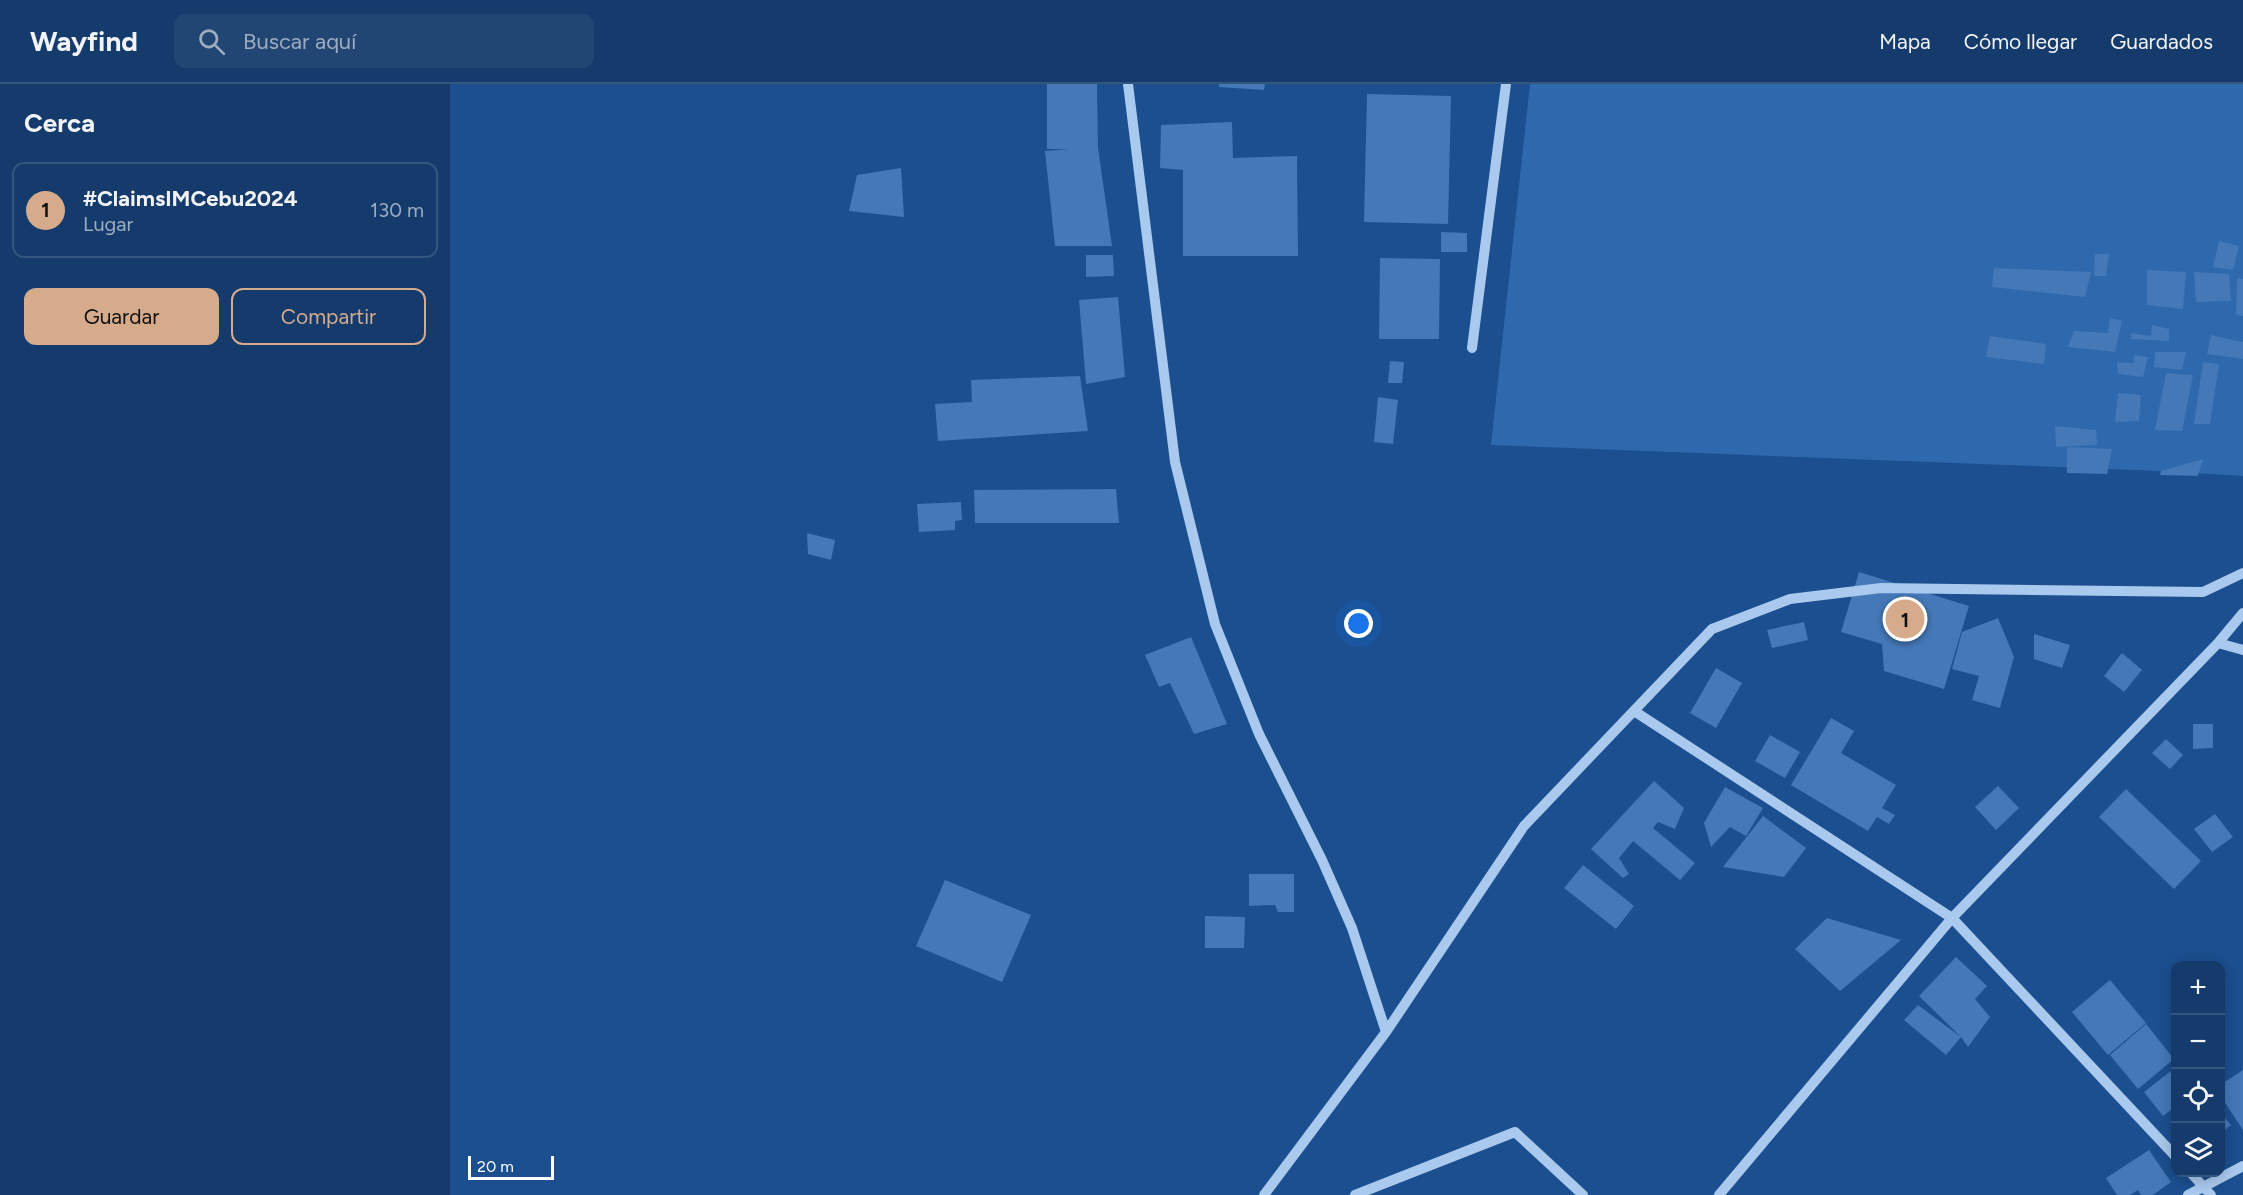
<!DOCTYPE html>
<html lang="es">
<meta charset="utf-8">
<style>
:root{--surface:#143b6b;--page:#214673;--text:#f1f3f6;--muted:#9dadc1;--line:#33557e;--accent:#d6ab8b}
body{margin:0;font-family:Figtree,sans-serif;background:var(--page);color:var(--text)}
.controls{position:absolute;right:18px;bottom:18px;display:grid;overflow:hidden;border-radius:12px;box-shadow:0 3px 15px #0003}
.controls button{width:54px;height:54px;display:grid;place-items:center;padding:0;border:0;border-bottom:2px solid var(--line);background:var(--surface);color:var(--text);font:30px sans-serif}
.scale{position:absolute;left:18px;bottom:15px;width:86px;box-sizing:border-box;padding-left:6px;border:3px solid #fff;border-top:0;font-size:16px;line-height:21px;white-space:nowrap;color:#fff;-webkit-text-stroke:4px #1b4f8f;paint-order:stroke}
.you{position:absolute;left:909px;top:540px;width:21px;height:21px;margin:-15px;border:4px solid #fff;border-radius:50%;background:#1a73e8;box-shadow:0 0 0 9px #1a73e833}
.badge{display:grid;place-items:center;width:39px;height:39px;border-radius:50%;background:var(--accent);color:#111;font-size:20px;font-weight:700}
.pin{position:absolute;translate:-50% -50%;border:3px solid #fff;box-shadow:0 2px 6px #0006}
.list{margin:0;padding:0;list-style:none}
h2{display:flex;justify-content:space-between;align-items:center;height:78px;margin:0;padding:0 24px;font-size:26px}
h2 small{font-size:20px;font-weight:400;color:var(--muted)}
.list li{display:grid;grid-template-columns:39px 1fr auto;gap:18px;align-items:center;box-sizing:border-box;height:96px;margin:0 12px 12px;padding:0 12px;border:2px solid var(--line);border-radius:12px}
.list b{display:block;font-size:22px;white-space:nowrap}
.list p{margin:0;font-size:20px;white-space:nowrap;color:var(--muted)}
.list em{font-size:20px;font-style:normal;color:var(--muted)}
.actions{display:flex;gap:12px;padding:18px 24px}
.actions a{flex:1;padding:14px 0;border:2px solid var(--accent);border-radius:12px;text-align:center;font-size:21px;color:var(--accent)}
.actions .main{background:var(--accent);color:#111}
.icon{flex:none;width:33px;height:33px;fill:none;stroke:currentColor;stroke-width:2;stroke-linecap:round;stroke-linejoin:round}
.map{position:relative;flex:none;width:1793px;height:1111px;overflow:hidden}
header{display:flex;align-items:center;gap:36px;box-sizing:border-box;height:84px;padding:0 30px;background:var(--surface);border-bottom:2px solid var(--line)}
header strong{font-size:28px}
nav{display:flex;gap:33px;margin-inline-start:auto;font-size:21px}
.search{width:420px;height:54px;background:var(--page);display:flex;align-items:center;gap:15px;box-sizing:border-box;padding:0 21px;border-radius:12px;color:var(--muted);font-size:22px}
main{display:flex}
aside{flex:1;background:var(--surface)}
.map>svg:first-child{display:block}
.green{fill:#2e69ad}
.building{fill:#4478b7}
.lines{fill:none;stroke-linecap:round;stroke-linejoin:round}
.minor{stroke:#a9c9ee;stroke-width:10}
</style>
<header>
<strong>Wayfind</strong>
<div class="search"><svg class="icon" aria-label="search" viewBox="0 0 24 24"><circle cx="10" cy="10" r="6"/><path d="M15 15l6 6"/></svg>Buscar aquí</div>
<nav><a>Mapa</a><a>Cómo llegar</a><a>Guardados</a></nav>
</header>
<main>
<aside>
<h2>Cerca<small></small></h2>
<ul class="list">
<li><span class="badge">1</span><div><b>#ClaimsIMCebu2024</b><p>Lugar</p></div><em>130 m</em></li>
</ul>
<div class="actions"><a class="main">Guardar</a><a>Compartir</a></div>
</aside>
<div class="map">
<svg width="1793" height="1111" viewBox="0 0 1793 1111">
<rect width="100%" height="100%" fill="#1b4f8f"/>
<path class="green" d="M1080,0H1793V392L1711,387L1041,361Z"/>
<path class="building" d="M597,0H647L648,64L662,162H605L595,67L619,65H597Z
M769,0H815L814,6L769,3Z
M917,10L1001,12L998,140L914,138Z
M782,38L783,74L847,72L848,172H733V86L710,84L711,41Z
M451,84L454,133L399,127L407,91Z
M991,148L1017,149V168H991Z
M1769,157L1789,162L1783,186L1763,183Z
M1645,170H1659L1656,192H1644Z
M636,171H663L664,192L636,193Z
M930,174L990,175L989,255H929Z
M1544,184L1641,188L1635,213L1542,203Z
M1697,186L1736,188L1733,225L1697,221Z
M1744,188L1779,190L1781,217L1746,218Z
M1787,194L1793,195V232L1786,230Z
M668,213L675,293L636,300L629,216Z
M1660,234L1672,237L1665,268L1618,263L1624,247L1658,249Z
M1702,241L1719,245V257L1681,255V249L1701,252Z
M1761,251L1793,258V275L1757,270Z
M1540,252L1596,260L1594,280L1536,273Z
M1705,268H1736L1732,286L1704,283Z
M1684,271L1698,273L1693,293L1668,290L1667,278L1684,279Z
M940,277L954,278L952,299H938Z
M1753,278L1769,280L1760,340H1744Z
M1716,289L1743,291L1732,347L1705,346Z
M630,292L638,347L488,357L485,320L522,318L521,296Z
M1668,309L1691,311L1689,337L1665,338Z
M928,313L948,316L943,360L924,358Z
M1605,342L1646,346L1647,361L1606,363Z
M1617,363L1662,365L1657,390L1617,389Z
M1753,375L1748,392L1710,391L1711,387Z
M666,405L669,439H525L524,406Z
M511,418L512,436L505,437V446L469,448L467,420Z
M357,449L385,456L381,476L358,470Z
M1409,488L1519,522L1494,605L1434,587L1432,560L1391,548Z
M1548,534L1564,573L1550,624L1522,616L1529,592L1502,585L1512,548Z
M1354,538L1358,556L1322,564L1317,546Z
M1584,550L1620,561L1612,584L1584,575Z
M741,553L777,640L744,650L720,599L709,603L695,571Z
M1672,569L1692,586L1674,608L1654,592Z
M1266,584L1292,599L1266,644L1240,629Z
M1381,634L1404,647L1391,669L1446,701L1432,724L1445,731L1439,740L1427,733L1418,747L1341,701Z
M1743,640H1763V664L1743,665Z
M1320,651L1350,668L1335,694L1305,677Z
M1716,655L1733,671L1720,685L1702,669Z
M1204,697L1234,724L1225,745L1208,738L1203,744L1245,779L1230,796L1183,757L1169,774L1179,790L1173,794L1141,765Z
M1548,702L1569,724L1546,746L1525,723Z
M1275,703L1313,724L1296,752L1280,743L1261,763L1254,739Z
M1676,705L1751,777L1724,805L1649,733Z
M1765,730L1783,753L1762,768L1744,745Z
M1313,732L1356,764L1334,793L1273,783Z
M1133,781L1184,822L1166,845L1114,804Z
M799,790H844V828H828L825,821L799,822Z
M495,796L581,831L552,898L466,862Z
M755,832L795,833L794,864H755Z
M1377,834L1451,856L1390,907L1345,865Z
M1506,873L1537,902L1525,915L1540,933L1518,963L1511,953L1496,971L1454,936L1468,921L1511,953L1469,912Z
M1660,896L1696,939L1658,971L1622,928Z
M1696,940L1724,975L1688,1005L1660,971Z
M1726,983V1022L1713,1032L1694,1008Z
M1793,986V1046L1770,1011V1001Z
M1770,1028L1781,1041L1770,1050Z
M1699,1066L1721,1098L1703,1111H1691L1688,1106L1680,1111H1667L1656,1094Z"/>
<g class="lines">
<path class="minor" d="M678,0L725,378L765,540L809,650L872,776L902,844L936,948
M1022,264L1056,0
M1768,559L1793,566
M1184,627L1502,834L1726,1073
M1740,1088L1761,1111
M814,1111L936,948L1074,742L1262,545L1340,515L1431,504L1753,508L1793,489
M905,1111L1065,1048L1133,1111
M1269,1111L1502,834L1768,559L1793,529
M1738,1111L1793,1082"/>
</g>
</svg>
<div class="controls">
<button>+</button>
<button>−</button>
<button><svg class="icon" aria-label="locate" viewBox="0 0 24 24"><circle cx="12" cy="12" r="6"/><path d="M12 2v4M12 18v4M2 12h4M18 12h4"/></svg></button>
<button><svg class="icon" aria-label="layers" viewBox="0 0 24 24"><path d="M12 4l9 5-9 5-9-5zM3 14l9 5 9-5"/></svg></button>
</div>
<div class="scale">20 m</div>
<div class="you"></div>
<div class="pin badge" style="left:1455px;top:535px">1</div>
</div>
</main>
